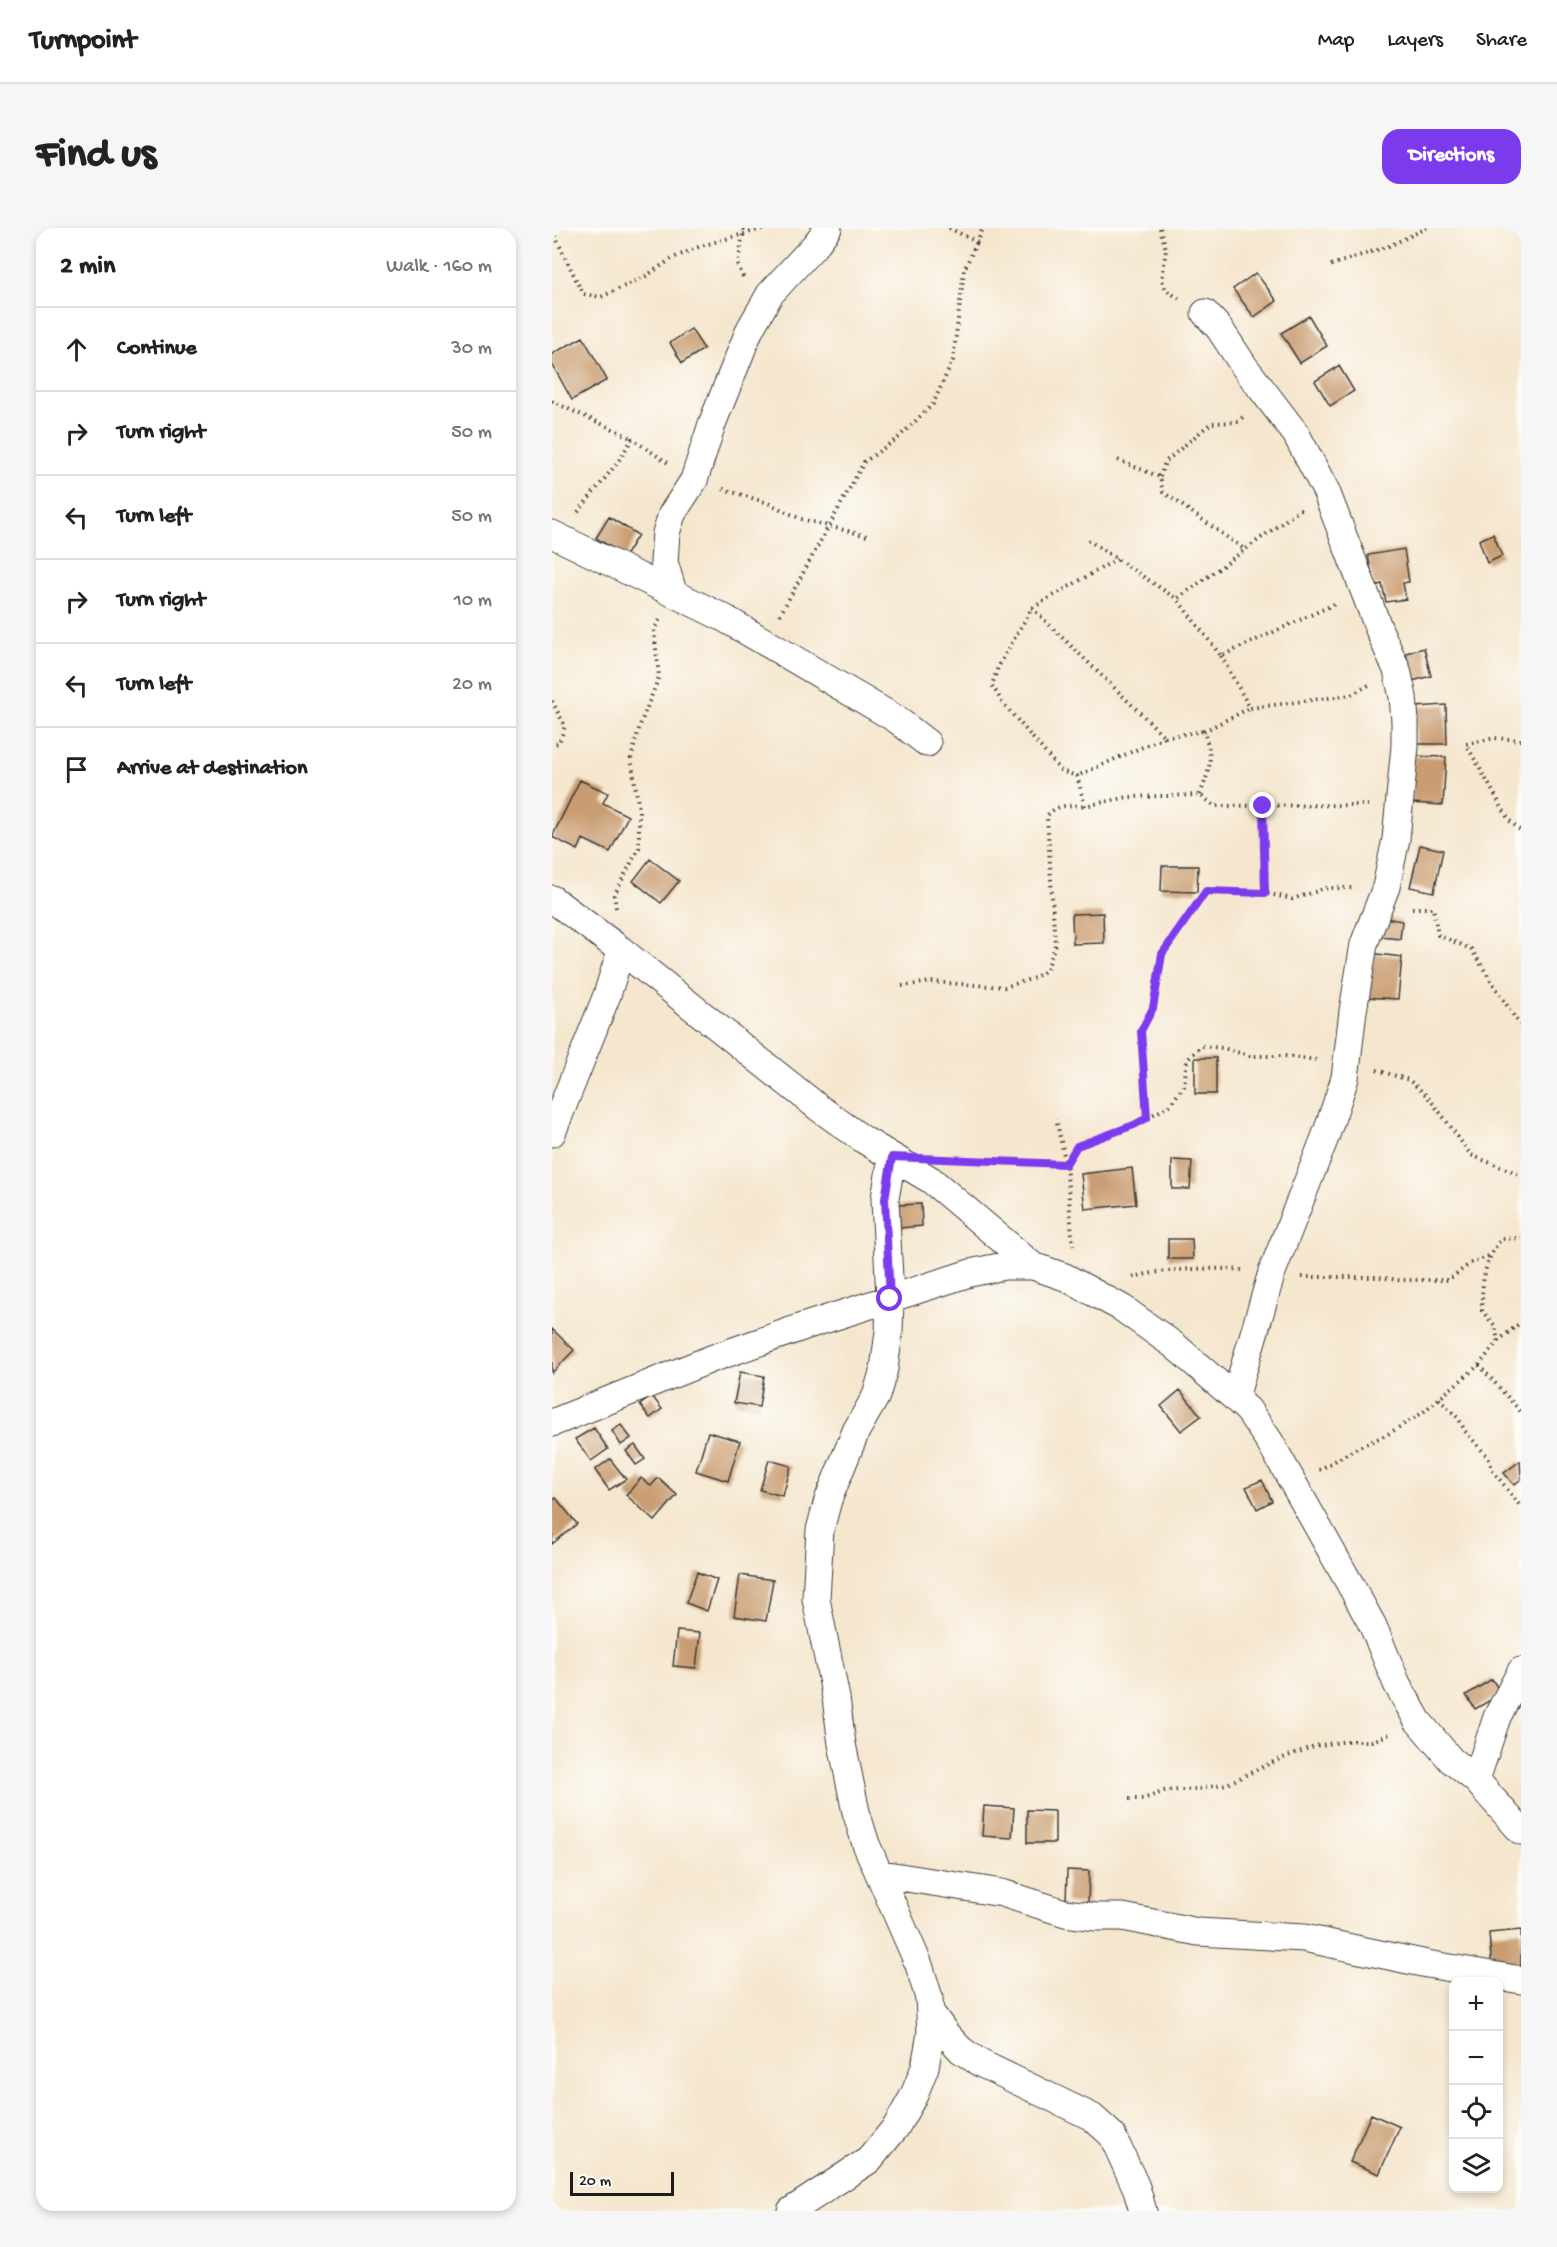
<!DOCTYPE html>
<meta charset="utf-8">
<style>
:root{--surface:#fff;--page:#f6f6f6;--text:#222;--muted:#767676;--line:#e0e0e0;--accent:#7c3aed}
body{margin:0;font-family:"Gochi Hand",sans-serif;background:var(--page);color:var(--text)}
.controls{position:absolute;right:18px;bottom:18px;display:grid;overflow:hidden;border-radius:12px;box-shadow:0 3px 9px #0003}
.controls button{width:54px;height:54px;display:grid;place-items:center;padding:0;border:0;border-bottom:2px solid var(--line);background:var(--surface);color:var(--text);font:30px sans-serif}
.scale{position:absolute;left:18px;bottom:15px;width:104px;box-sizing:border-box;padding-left:6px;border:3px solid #1c1c1c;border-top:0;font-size:16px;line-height:21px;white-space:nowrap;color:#1c1c1c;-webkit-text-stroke:4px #fdfcf7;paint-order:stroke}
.stop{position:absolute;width:18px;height:18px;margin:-14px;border:4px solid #7c3aed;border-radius:50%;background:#fff}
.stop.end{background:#7c3aed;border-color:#fff;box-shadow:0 2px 6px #0008}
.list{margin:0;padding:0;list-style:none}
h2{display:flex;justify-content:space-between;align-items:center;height:78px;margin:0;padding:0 24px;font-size:26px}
h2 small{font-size:20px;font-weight:400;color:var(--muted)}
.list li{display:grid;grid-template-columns:39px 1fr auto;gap:18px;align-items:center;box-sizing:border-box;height:84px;padding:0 24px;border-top:2px solid var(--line)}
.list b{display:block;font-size:22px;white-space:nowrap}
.list em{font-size:20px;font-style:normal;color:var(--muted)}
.icon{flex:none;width:33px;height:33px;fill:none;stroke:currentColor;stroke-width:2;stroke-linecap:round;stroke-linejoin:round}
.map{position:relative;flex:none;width:969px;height:1983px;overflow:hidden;border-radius:18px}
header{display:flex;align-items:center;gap:36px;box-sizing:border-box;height:84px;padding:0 30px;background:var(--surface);border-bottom:2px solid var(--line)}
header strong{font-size:28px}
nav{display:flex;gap:33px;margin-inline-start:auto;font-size:21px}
.intro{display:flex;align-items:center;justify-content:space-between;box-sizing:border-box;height:144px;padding:0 36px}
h1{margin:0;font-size:42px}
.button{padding:15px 27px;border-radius:18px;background:var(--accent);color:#fff;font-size:21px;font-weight:700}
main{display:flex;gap:36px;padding:0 36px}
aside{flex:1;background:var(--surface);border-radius:18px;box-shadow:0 3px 9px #0003}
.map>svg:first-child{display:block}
.building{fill:#c99c71}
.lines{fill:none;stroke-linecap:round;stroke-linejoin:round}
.minor-casing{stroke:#3d3a37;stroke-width:29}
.path{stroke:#3d3a37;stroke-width:4;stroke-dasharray:1.5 4.5;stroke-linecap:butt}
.minor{stroke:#fff;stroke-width:27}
.route{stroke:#7c3aed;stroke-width:8}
</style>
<header>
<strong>Turnpoint</strong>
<nav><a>Map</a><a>Layers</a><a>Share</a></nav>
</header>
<div class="intro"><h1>Find us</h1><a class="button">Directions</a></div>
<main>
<aside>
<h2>2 min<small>Walk · 160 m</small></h2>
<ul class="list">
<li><svg class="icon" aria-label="ahead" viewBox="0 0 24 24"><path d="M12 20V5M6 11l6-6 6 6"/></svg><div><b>Continue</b></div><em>30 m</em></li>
<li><svg class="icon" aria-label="right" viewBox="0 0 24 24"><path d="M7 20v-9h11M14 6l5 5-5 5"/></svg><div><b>Turn right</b></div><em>50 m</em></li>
<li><svg class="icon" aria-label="left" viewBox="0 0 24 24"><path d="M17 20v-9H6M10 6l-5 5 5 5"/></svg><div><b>Turn left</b></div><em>50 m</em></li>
<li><svg class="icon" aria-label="right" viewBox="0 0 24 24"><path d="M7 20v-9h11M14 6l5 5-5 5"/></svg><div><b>Turn right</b></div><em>10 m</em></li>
<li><svg class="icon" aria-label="left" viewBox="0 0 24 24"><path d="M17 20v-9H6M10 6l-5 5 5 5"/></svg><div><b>Turn left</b></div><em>20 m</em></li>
<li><svg class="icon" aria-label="arrive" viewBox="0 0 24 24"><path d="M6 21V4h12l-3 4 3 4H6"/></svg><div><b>Arrive at destination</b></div></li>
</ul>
</aside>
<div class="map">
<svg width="969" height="1983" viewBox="0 0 969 1983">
<rect width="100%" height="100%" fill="#fdfcf7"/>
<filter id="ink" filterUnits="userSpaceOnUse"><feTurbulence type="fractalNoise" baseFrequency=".0167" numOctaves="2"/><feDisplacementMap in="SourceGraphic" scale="12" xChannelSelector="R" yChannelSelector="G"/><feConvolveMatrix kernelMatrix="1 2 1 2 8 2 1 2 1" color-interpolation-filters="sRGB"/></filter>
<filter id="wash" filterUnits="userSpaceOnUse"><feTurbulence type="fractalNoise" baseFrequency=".008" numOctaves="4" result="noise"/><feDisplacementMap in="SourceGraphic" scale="24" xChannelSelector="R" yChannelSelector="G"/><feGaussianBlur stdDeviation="1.35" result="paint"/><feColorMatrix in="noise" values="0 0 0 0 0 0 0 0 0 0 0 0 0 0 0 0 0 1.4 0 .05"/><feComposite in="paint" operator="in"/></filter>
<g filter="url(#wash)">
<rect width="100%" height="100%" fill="#f5e6ce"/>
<g id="blocks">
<path class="building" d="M704,45L725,73L702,89L681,61Z
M757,88L775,118L748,135L729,105Z
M139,101L152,121L130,135L118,115Z
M31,109L55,152L20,172L0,136V126Z
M787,138L802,163L778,178L763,153Z
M57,289L86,307L73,328L44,310Z
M941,306L950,328L935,335L927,312Z
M852,321L857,354L851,355L854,371L834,374L830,356L822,358L816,327Z
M872,420L879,448L860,453L854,425Z
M894,477L895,516H864L863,479Z
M861,528L894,529L891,577L860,575Z
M28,552L56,565L51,575L76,588L58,624L31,611L26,622L0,609Z
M868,617L891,622L882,664L858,659Z
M98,631L127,653L109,675L81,653Z
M610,638H646L645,664L609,663Z
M551,685L552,715L521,716L520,686Z
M833,690L850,693L848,711L830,709Z
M817,725L850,729L846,771L813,769Z
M643,830H664V866H643Z
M620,932L640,933L638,961H620Z
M580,940L584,976L533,981L529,946Z
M369,976L370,998L348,1000L347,977Z
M616,1011H640L641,1031H616Z
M0,1101L22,1122L0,1145Z
M188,1144L212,1148L207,1179L182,1175Z
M628,1162L649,1188L629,1203L609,1178Z
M100,1168L110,1181L98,1190L88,1177Z
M69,1197L79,1210L69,1217L60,1203Z
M42,1200L56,1221L39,1233L23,1211Z
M156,1204L188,1213L176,1253L144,1243Z
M83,1217L93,1231L84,1237L74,1223Z
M58,1231L74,1251L57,1262L43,1242Z
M217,1232L239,1238L231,1268L208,1262Z
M968,1233L969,1251L962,1257L952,1245Z
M89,1250L99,1258L106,1250L125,1267L103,1293L74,1267Z
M710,1252L720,1273L705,1281L694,1259Z
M4,1270L25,1296L0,1316V1273Z
M145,1344L165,1352L155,1383L134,1375Z
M188,1347L221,1352L214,1393L182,1388Z
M125,1403L148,1405L144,1440L121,1438Z
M940,1451L949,1466L923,1481L914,1467Z
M432,1578L462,1580L460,1610L430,1608Z
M475,1582L503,1583V1615H475Z
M515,1642L537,1643L536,1676L514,1675Z
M969,1702V1739L940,1741L937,1705Z
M819,1886L848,1899L827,1946L798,1934Z"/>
</g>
</g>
<g filter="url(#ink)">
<use href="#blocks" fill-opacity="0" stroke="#3d3a37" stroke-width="1.5"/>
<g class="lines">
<g class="minor-casing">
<path id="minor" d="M653,85L667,100L692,138L744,206L774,263L828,404L845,442L851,469L853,493V518L844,611L834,659L812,716L801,783L793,850L774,907L720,1044L683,1170L696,1182L718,1214L803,1365L821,1398L845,1456L866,1493L899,1532L924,1552L969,1603
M0,306L172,390L344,491L375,515
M121,364L112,334L114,305L120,286L142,252L160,196L198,101L218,66L264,16L276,0
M0,671L69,722L267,880L312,912L379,952L481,1038
M0,905L55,767L69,722
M0,1195L159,1131L253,1098L418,1045L452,1038H481L513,1049L546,1067L570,1080L623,1118L683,1170
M924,1552L945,1489L969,1443
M329,1646L450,1665L513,1685L544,1689H571L646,1704L752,1710L875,1736L969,1752
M379,1785L394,1806L409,1822L428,1835L540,1889L560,1907L584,1959L591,1983
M239,1983L317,1932L344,1899L362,1867L373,1839L379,1805L377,1770L367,1737L314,1616L304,1584L290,1516L284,1470L264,1371L268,1302L276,1272L304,1203L324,1168L332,1141L337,1104L338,1070L333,971L340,929"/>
</g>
<path class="path" d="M397,0L425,14L431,0
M608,0L614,21L610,52L614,62L628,71
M0,2L31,66L49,69L94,48L121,30L149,18L213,0
M779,37L837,18L875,0
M191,49L186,37L192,0
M0,173C27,187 54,196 80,211
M566,232L608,249L611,264L692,321
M608,249L613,234L659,195L685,194L691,189
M171,261L216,275L249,291L315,308
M749,281L625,371L669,428L785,375
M26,284L66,234L80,211L116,235
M536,312L625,371
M565,331L480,380L446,439L440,457L450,474L509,543L525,548L533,578L576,569L648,567L663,578L816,577
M480,380L613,509L525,548
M228,387L312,234L346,210L381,176L401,132L412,42L425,14
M669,428L698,480L799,467L817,457
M0,473L13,498L7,515L0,516
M613,509L652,503
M969,512L943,510L914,516L957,592L969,603
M648,567C659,538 661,533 652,503L698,480
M711,578L713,665L740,671L775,660H800
M64,680L62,667L87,620V582L79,530L88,497L107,449L102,402L108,391
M860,680H881L886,707L919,721L965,793L969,796
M350,758L379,754L453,759L482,750L495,742L503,717L495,588C505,575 519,578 533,578
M825,842L857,852L875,868L890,887L919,927L969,947
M595,890L589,803L601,781L610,726L654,664L713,665
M404,932L514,936L504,891
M521,1018L514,936L525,918L582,897L617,878L632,858L635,832L649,818L671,820L698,828H732L764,832
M581,1049C615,1041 655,1039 690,1042
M750,1049H827L846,1052H896L919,1035L937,1028
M946,1113L969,1094
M927,1137L969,1184
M887,1171L907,1191L913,1203L936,1229L941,1243L969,1279
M767,1242L807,1219L836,1206L870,1185L927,1137L946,1113L943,1098L930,1083C930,1053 931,1036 949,1011L969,1010
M577,1571H591L613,1563L646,1561L675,1556L723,1533L762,1518L796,1513H820L838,1506"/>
<use href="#minor" class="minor"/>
</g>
</g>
<g class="lines" filter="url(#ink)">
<path class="route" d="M338,1071L333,971L340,929L514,936L525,918L582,897L595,890L589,803L601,780L610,726L654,663L713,665L711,578"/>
</g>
</svg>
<div class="controls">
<button>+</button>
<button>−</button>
<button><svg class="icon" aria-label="locate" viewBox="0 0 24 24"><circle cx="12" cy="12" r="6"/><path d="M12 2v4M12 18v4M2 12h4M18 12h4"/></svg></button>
<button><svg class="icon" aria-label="layers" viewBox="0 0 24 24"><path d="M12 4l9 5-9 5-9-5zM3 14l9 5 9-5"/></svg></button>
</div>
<div class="scale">20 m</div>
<div class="stop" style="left:338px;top:1071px"></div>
<div class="stop end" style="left:711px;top:578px"></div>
</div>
</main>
